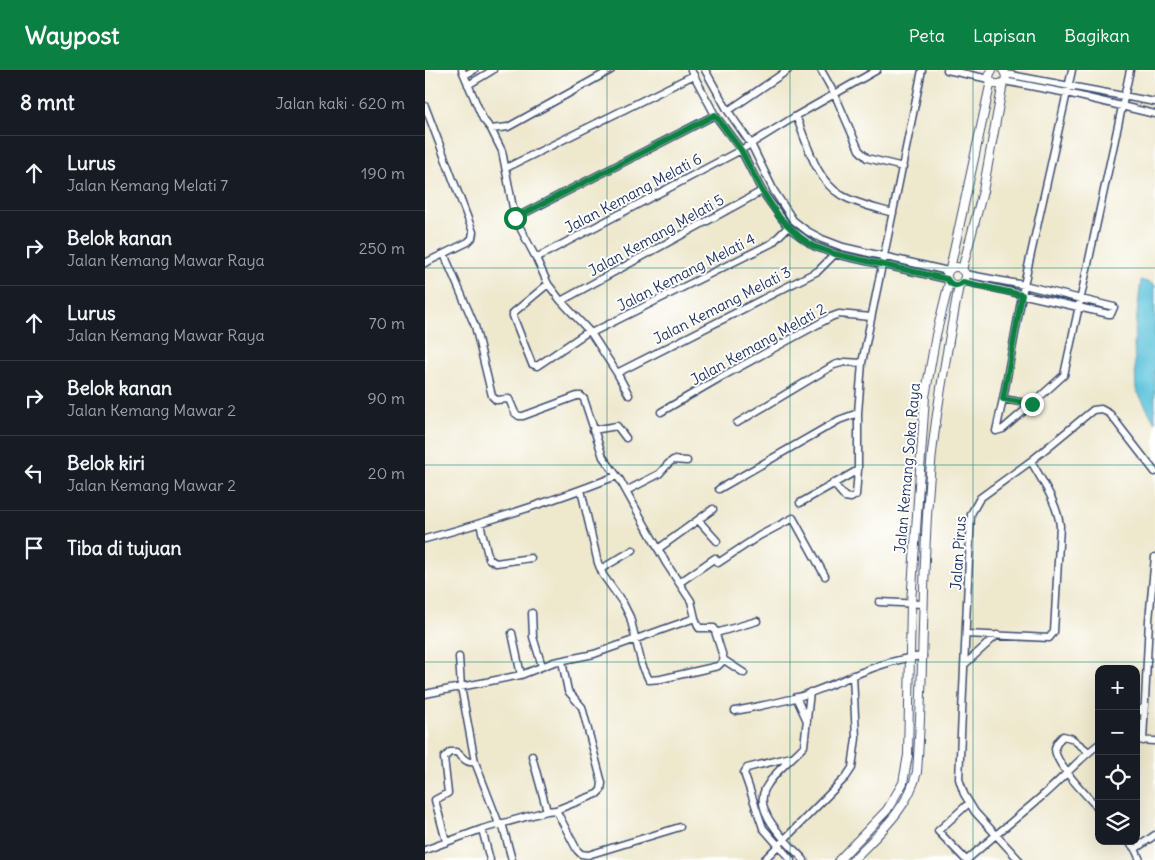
<!DOCTYPE html>
<html lang="id">
<meta charset="utf-8">
<style>
:root{--surface:#171b24;--page:#20242c;--text:#f1f3f6;--muted:#9ea1a6;--line:#363941;--accent:#0b8043}
body{margin:0;font-family:Delius,sans-serif;background:var(--page);color:var(--text)}
.controls{position:absolute;right:15px;bottom:15px;display:grid;overflow:hidden;border-radius:10px;box-shadow:0 5px 20px #0002}
.controls button{width:45px;height:45px;display:grid;place-items:center;padding:0;border:0;border-bottom:1px solid var(--line);background:var(--surface);color:var(--text);font:25px sans-serif}
.stop{position:absolute;width:15px;height:15px;margin:-11px;border:4px solid #0b8043;border-radius:50%;background:#fff}
.stop.end{background:#0b8043;border-color:#fff;box-shadow:0 1px 5px #0008}
.list{margin:0;padding:0;list-style:none}
h2{display:flex;justify-content:space-between;align-items:center;height:65px;margin:0;padding:0 20px;font-size:21px}
h2 small{font-size:16px;font-weight:400;color:var(--muted)}
.list li{display:grid;grid-template-columns:32px 1fr auto;gap:15px;align-items:center;box-sizing:border-box;height:75px;padding:0 20px;border-top:1px solid var(--line)}
.list b{display:block;font-size:19px;white-space:nowrap}
.list p{margin:0;font-size:16px;white-space:nowrap;color:var(--muted)}
.list em{font-size:16px;font-style:normal;color:var(--muted)}
.icon{flex:none;width:28px;height:28px;fill:none;stroke:currentColor;stroke-width:2;stroke-linecap:round;stroke-linejoin:round}
.map{position:relative;flex:none;width:730px;height:790px;overflow:hidden}
header{display:flex;align-items:center;gap:30px;box-sizing:border-box;height:70px;padding:0 25px;background:var(--accent);color:#fff}
header strong{font-size:24px}
nav{display:flex;gap:28px;margin-inline-start:auto;font-size:18px}
main{display:flex}
aside{flex:1;background:var(--surface)}
.map>svg:first-child{display:block}
.water{fill:#5fc4dc;stroke:#3d7a9d}
.lines{fill:none;stroke-linecap:round;stroke-linejoin:round}
.minor-casing{stroke:#3b4b6f;stroke-width:9}
.tertiary-casing{stroke:#3b4b6f;stroke-width:10}
.minor{stroke:#fff;stroke-width:6}
.tertiary{stroke:#fff;stroke-width:8}
.route{stroke:#0b8043;stroke-width:6}
.grid{fill:none;stroke:#0f766e;stroke-width:1;stroke-opacity:0.55}
.labels{text-anchor:middle;dominant-baseline:central;stroke-width:4;stroke-linejoin:round;paint-order:stroke}
.street-label{font-size:15px;fill:#1b2f5e;stroke:#fff}
</style>
<header>
<strong>Waypost</strong>
<nav><a>Peta</a><a>Lapisan</a><a>Bagikan</a></nav>
</header>
<main>
<aside>
<h2>8 mnt<small>Jalan kaki · 620 m</small></h2>
<ul class="list">
<li><svg class="icon" aria-label="ahead" viewBox="0 0 24 24"><path d="M12 20V5M6 11l6-6 6 6"/></svg><div><b>Lurus</b><p>Jalan Kemang Melati 7</p></div><em>190 m</em></li>
<li><svg class="icon" aria-label="right" viewBox="0 0 24 24"><path d="M7 20v-9h11M14 6l5 5-5 5"/></svg><div><b>Belok kanan</b><p>Jalan Kemang Mawar Raya</p></div><em>250 m</em></li>
<li><svg class="icon" aria-label="ahead" viewBox="0 0 24 24"><path d="M12 20V5M6 11l6-6 6 6"/></svg><div><b>Lurus</b><p>Jalan Kemang Mawar Raya</p></div><em>70 m</em></li>
<li><svg class="icon" aria-label="right" viewBox="0 0 24 24"><path d="M7 20v-9h11M14 6l5 5-5 5"/></svg><div><b>Belok kanan</b><p>Jalan Kemang Mawar 2</p></div><em>90 m</em></li>
<li><svg class="icon" aria-label="left" viewBox="0 0 24 24"><path d="M17 20v-9H6M10 6l-5 5 5 5"/></svg><div><b>Belok kiri</b><p>Jalan Kemang Mawar 2</p></div><em>20 m</em></li>
<li><svg class="icon" aria-label="arrive" viewBox="0 0 24 24"><path d="M6 21V4h12l-3 4 3 4H6"/></svg><div><b>Tiba di tujuan</b></div></li>
</ul>
</aside>
<div class="map">
<svg width="730" height="790" viewBox="0 0 730 790">
<rect width="100%" height="100%" fill="#fff"/>
<filter id="ink" filterUnits="userSpaceOnUse"><feTurbulence type="fractalNoise" baseFrequency=".02" numOctaves="2"/><feDisplacementMap in="SourceGraphic" scale="10" xChannelSelector="R" yChannelSelector="G"/><feConvolveMatrix kernelMatrix="1 2 1 2 8 2 1 2 1" color-interpolation-filters="sRGB"/></filter>
<filter id="wash" filterUnits="userSpaceOnUse"><feTurbulence type="fractalNoise" baseFrequency=".0096" numOctaves="4" result="noise"/><feDisplacementMap in="SourceGraphic" scale="20" xChannelSelector="R" yChannelSelector="G"/><feGaussianBlur stdDeviation="1.12" result="paint"/><feColorMatrix in="noise" values="0 0 0 0 0 0 0 0 0 0 0 0 0 0 0 0 0 1.4 0 .05"/><feComposite in="paint" operator="in"/></filter>
<g filter="url(#wash)">
<rect width="100%" height="100%" fill="#eee8cd"/>
<path class="water" d="M716,210L730,215V353L711,319L709,272Z"/>
</g>
<g filter="url(#ink)">
<g class="lines">
<g class="minor-casing">
<path id="minor" d="M37,0L58,49L66,59L77,81L90,148L111,188L123,214L136,231L166,263L192,303L204,325
M266,0L290,45L316,80L337,121L363,157L389,176L410,184L522,209
M280,0L303,41L326,74L349,121L368,150L382,161L397,169L418,177L523,201
M396,0L410,25L434,80L442,88L478,97
M522,0L564,9
M647,0L599,215L578,329L607,334L639,305L705,0
M581,4L730,32
M40,5L49,0
M579,11L642,23L730,44
M43,15L68,0
M0,36L48,162L47,168L43,172L0,193
M303,41L363,0
M371,46C382,72 390,110 416,125C431,134 451,138 468,143
M66,59L83,57L186,0
M81,98L269,5
M90,148L290,45
M19,184L50,256L67,326L71,330L84,329L90,343L94,346H98L152,326H156L159,329L178,387L195,410L241,493L266,531L270,548L274,558H289L299,590L293,596L236,609L224,610L217,595L205,547L198,533L178,505L173,493L156,420
M111,188L316,80L371,46L452,0
M538,211L684,244H686L689,237L599,215L540,204
M123,214L88,243V246L107,294L112,296L164,261
M136,231L337,121
M166,263L347,173L363,157
M192,303L393,201L410,184
M578,329L571,361L578,359L607,334
M236,342L298,306L406,247L414,244L446,247
M312,353L409,295L420,292L437,293
M168,360L192,356L201,368
M408,413L420,427L426,428L431,425L433,400V343L437,293L497,0
M294,419L414,350L433,343
M201,421L234,404L243,394L248,390L262,391
M375,433L433,400
M273,450L292,471
M55,454L64,489L71,493L106,488
M0,469C65,451 129,431 191,406
M233,479L288,439
M176,499L208,480
M254,513L290,488L293,493L334,466L368,448L400,506
M454,532L498,534
M107,543L108,567L117,596
M87,563L96,605
M291,563L332,551
M541,564L624,568L629,562L635,456C632,432 617,411 606,391
M34,587L36,617L50,692L74,754
M299,590L319,603
M539,595L572,565
M0,624L96,605L129,592L169,584L270,548
M371,627L382,651
M310,641C330,637 351,633 370,628C413,615 452,590 498,586
M711,644L720,636
M711,670L730,671
M718,671L724,550L730,487
M664,682L646,668L638,666C634,670 631,673 630,679C630,694 663,727 674,739
M107,686L122,741
M131,740L152,780L156,784L163,785L255,757
M77,753L87,790
M57,759L65,790
M21,771L10,730L23,723L19,688L25,682H31C38,686 40,694 50,692
M703,771L710,779L715,790
M710,779L730,765
M0,780L57,759L122,741L131,740L172,724L176,720L177,713L157,637L143,621L137,591
M339,790L421,707L427,698L431,668L428,605
M366,790L338,758L319,703L322,698L366,687
M379,790C365,775 328,743 340,719C349,702 366,690 379,676L385,622
M541,790L513,761L544,733
M542,790C566,768 592,748 616,727C636,710 653,690 674,674
M594,790L550,742L539,724L534,709L546,444L555,428L606,391L668,340L676,339L685,344L730,402"/>
</g>
<g class="tertiary-casing">
<path id="tertiary" d="M567,0C554,19 591,19 578,0
M522 206a9 9 0 1 1 18 0a9 9 0 1 1-18 0Z
M525,199L566,11
M537,200L558,121L578,13
M414,790L462,740L478,713L483,685L486,533L500,327L511,265L524,213
M428,790C454,763 483,739 492,702C500,596 496,489 507,383C513,327 524,271 534,215"/>
</g>
<use href="#minor" class="minor"/>
<use href="#tertiary" class="tertiary"/>
</g>
</g>
<g class="lines" filter="url(#ink)">
<path class="route" d="M90,148L290,45L316,80L337,121L355,148L375,167L388,176L410,184L522,209C526,216 532,217 538,212L597,225L578,329L607,334"/>
</g>
<path class="grid" d="M182,0V790M365,0V790M548,0V790M0,198H730M0,395H730M0,592H730"/>
<g class="labels">
<g class="street-label">
<text transform="translate(208 123) rotate(-28)">Jalan Kemang Melati 6</text>
<text transform="translate(231 165) rotate(-29)">Jalan Kemang Melati 5</text>
<text transform="translate(261 202) rotate(-27)">Jalan Kemang Melati 4</text>
<text transform="translate(297 235) rotate(-27)">Jalan Kemang Melati 3</text>
<text transform="translate(333 274) rotate(-29)">Jalan Kemang Melati 2</text>
<text transform="translate(482 398) rotate(-85)">Jalan Kemang Soka Raya</text>
<text transform="translate(533 483) rotate(-86)">Jalan Pirus</text>
</g>
</g>
</svg>
<div class="controls">
<button>+</button>
<button>−</button>
<button><svg class="icon" aria-label="locate" viewBox="0 0 24 24"><circle cx="12" cy="12" r="6"/><path d="M12 2v4M12 18v4M2 12h4M18 12h4"/></svg></button>
<button><svg class="icon" aria-label="layers" viewBox="0 0 24 24"><path d="M12 4l9 5-9 5-9-5zM3 14l9 5 9-5"/></svg></button>
</div>
<div class="stop" style="left:90px;top:148px"></div>
<div class="stop end" style="left:607px;top:334px"></div>
</div>
</main>
